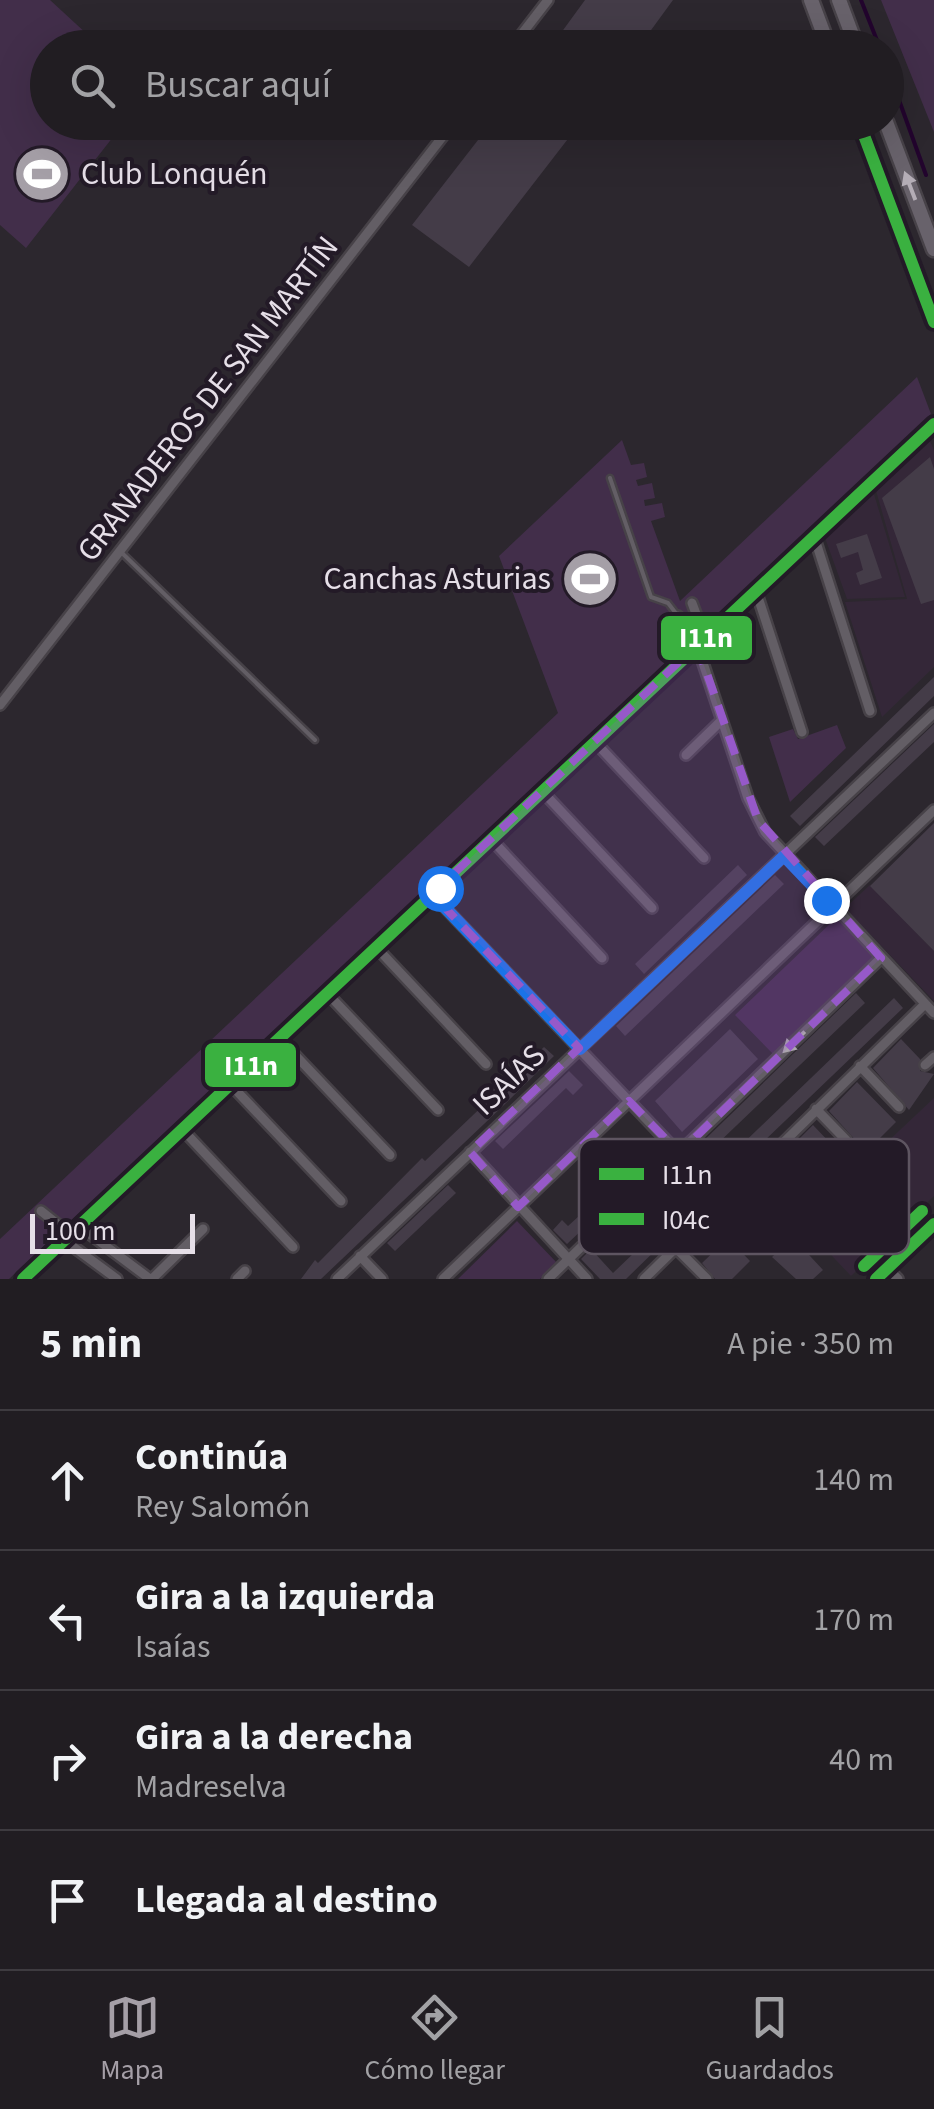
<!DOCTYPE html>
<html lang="es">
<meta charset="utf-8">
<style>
:root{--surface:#211d22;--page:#29262a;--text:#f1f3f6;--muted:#a2a2a5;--line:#3e3b40;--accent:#a59fa7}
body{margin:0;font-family:"Source Sans 3",sans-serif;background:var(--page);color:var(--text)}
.scale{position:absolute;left:30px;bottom:25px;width:165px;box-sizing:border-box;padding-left:10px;border:5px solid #e6dfe8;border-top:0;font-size:28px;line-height:35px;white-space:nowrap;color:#e6dfe8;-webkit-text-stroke:8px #231a27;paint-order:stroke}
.stop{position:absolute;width:30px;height:30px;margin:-22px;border:8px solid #1a73e8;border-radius:50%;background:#fff}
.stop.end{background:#1a73e8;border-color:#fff;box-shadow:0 2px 10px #0008}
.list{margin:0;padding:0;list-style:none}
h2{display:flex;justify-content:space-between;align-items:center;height:130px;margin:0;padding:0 40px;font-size:42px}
h2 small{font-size:32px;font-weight:400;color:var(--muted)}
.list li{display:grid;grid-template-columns:65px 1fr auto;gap:30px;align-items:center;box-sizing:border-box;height:140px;padding:0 40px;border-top:2px solid var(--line)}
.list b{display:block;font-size:38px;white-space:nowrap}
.list p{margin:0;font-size:32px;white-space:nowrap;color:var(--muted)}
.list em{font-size:32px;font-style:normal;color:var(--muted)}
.icon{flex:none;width:55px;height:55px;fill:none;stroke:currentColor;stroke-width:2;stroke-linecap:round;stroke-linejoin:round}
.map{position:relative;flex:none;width:934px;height:1279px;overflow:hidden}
.search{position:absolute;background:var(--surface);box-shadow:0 10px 40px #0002;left:30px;right:30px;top:30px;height:110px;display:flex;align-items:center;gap:25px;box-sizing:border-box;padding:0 35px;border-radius:55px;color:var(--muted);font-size:38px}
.sheet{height:690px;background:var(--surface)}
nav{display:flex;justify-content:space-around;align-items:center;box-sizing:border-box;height:140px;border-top:2px solid var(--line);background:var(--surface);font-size:28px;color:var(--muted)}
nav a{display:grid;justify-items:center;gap:5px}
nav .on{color:var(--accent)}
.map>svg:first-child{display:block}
.built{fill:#342738}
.green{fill:#422e4a}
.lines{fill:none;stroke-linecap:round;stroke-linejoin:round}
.stream{stroke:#22042d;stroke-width:4}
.building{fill:#443c48}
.lane-casing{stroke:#474248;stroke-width:9}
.street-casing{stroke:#474248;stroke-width:14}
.secondary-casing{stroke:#474248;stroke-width:18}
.primary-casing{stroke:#474248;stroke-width:19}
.lane{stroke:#635e65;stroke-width:4}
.street{stroke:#635e65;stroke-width:9}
.secondary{stroke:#666069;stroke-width:12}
.primary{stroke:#68626b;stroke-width:14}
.bus-1-casing{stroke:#231a27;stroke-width:20}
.bus-2-casing{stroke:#231a27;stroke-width:20}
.bus-1{stroke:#3ab140;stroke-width:12}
.bus-2{stroke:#3ab140;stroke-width:12}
.oneway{fill:#b4adb6}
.oneway2{fill:#aba5ad}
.route{stroke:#1a73e8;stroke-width:12}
.marked{fill:#9659c9;fill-opacity:0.2;stroke:#9659c9;stroke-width:8;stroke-dasharray:20 12;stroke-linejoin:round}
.labels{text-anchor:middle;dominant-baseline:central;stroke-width:8;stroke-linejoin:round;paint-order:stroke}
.poi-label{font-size:32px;fill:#e6dfe8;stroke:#231a27;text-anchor:start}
.street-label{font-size:32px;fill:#e6dfe8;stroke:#231a27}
.key{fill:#231a27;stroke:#5e5561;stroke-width:2.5}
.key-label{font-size:28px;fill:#e6dfe8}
.line-badge{stroke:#231a27;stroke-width:4}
.badge-label{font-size:28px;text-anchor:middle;font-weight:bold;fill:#fff}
</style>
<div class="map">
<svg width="934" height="1279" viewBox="0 0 934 1279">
<rect width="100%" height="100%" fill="#2c272e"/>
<path class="built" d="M929,439L934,450V667L882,717L845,602L907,599L876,491Z
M874,494L905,597L847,599L825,538Z
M870,885L934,951V1001L845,908Z
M934,1098V1196L851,1276L801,1223Z"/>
<path class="green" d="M0,0H50L101,47L48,48V122L124,123L26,248L0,225Z
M881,0H934V132Z
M917,377L931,414L9,1279H0V1239L558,713L499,556L622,440L631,465L644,463L647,477L636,480L638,486L652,483L655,498L644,500L645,506L662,503L665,517L651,521L680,601Z
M837,725L846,748L790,802L769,737L793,729L798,739Z
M836,918L873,957L773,1054L735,1015Z
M517,1221L557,1263L540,1279H458Z"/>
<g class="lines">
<path class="stream" d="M861,0L880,48
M886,64L926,175"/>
</g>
<path class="building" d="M585,0H673L638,48H550Z
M492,122H581L469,267L412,225Z
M930,457L934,469V600L921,604L882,498Z
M867,534L882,578L860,585L856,573L863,570L858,552L841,558L836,544Z
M934,677V696L800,826L790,816Z
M934,724V742L824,846L815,837Z
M934,823V951L870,886Z
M738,865L747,875L644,974L635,964Z
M775,875L784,884L625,1036L616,1026Z
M856,993L865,1003L714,1147L719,1153L710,1162L696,1148Z
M894,998L903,1008L740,1164L731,1155Z
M730,1029L758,1059L682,1132L655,1101Z
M901,1039L920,1059V1071L934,1074L909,1110L873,1068Z
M544,1047L554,1056L504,1105L321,1279H301L315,1260L318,1263L422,1158L425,1161L494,1095L491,1092L497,1086L500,1089Z
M569,1071L583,1085L573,1095L566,1088L503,1149L495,1141Z
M857,1082L896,1122L866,1152L829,1111Z
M813,1125L851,1165L821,1195L784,1154Z
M641,1146L655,1161L567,1244L553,1230L562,1220L568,1226L579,1216L636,1161L631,1156Z
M769,1168L807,1208L785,1229L823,1270L813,1279H796L772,1257L787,1243L741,1195Z
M669,1176L699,1208L626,1279H600L581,1259L591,1249L613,1273L681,1208L667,1194L616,1243L607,1234Z
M448,1185L456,1193L395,1251L387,1243Z
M728,1238L750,1261L732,1279H715L702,1263Z"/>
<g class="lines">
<g class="lane-casing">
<path id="lane" d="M610,478L651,597L668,603L678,616
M122,553L315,740"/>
</g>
<g class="street-casing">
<path id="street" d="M511,48L548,0
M814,536L870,711
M756,591L802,732
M692,603L705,638
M678,616L691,651
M697,645L748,798L765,832L934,1013
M0,705L454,122
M595,742L704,858
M686,755L722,720
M542,791L652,908
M491,839L602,958
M432,894L767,1246
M376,947L486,1064
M327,993L438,1110
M279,1038L390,1155
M925,1065L934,1057
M860,1066L899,1107
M230,1084L341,1201
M816,1109L846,1140
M182,1129L293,1247
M470,1152L587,1279
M771,1152L809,1191
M41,1211L70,1234
M79,1226L150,1279
M64,1240L117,1279
M676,1248L707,1279
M360,1256L382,1279
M887,1268L898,1279
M23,1279L934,424
M152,1279L203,1229
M237,1279L245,1271
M337,1279L934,713
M443,1279L934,810
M548,1279L881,958
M644,1279L925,1004"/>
</g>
<g class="secondary-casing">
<path id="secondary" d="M876,1279L934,1224"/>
</g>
<g class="primary-casing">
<path id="primary" d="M811,0L829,48
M839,0L857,48
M859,122L934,322
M886,122L934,249"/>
</g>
<use href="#lane" class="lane"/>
<use href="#street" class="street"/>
<use href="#secondary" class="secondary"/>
<use href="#primary" class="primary"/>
<g class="bus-1-casing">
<path id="bus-1" d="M859,122L934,322
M23,1279L934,424
M876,1279L934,1224"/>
</g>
<g class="bus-2-casing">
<path id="bus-2" d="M864,1266L922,1211"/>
</g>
<use href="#bus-1" class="bus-1"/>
<use href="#bus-2" class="bus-2"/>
</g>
<defs><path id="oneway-solid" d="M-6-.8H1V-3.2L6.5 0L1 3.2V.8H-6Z" transform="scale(2.5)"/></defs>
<use class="oneway" href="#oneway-solid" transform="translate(910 186) rotate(-111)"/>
<use class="oneway2" href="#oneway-solid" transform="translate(794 1042) rotate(136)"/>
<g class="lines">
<path class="route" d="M440,888L432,894L580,1049L784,856L826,900"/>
</g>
<path class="marked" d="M697,645L758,820L881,958L679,1153L629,1101L518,1207L470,1152L579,1048L432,894Z"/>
<defs>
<g id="stadium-disc" transform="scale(2.875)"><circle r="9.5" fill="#a59fa7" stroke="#231a27"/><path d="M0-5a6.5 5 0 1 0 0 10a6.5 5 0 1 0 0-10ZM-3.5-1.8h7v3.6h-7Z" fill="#fff"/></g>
</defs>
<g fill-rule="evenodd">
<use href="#stadium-disc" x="42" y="174"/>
<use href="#stadium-disc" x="590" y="579"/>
</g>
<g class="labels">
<g class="poi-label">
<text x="81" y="174">Club Lonquén</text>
<text x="551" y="579" text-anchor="end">Canchas Asturias</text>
</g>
<g class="street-label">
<text transform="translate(208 399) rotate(-52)">GRANADEROS DE SAN MARTÍN</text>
<text transform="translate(509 1080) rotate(-44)">ISAÍAS</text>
</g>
</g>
<rect x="579" y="1139" width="330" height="115" rx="15" class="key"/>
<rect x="599" y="1168" width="45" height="12" fill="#3ab140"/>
<rect x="599" y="1213" width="45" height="12" fill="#3ab140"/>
<g class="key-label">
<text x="662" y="1184">I11n</text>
<text x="662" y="1229">I04c</text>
</g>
<g class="line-badge">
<rect x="659" y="614" width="95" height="48" rx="10" fill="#3ab140"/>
<rect x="203" y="1041" width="95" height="48" rx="10" fill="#3ab140"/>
</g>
<g class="badge-label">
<text x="706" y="647">I11n</text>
<text x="251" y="1075">I11n</text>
</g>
</svg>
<div class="scale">100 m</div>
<div class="stop" style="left:440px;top:888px"></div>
<div class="stop end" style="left:826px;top:900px"></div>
<div class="search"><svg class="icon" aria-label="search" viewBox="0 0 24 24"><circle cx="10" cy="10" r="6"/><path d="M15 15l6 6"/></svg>Buscar aquí</div>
</div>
<section class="sheet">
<h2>5 min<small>A pie · 350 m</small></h2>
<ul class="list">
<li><svg class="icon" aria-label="ahead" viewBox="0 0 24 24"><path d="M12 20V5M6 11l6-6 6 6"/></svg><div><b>Continúa</b><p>Rey Salomón</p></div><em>140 m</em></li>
<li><svg class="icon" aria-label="left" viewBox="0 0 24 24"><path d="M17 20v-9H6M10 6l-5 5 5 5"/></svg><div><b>Gira a la izquierda</b><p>Isaías</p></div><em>170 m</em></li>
<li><svg class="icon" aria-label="right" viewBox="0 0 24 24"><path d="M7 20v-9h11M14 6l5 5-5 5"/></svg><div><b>Gira a la derecha</b><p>Madreselva</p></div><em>40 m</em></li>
<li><svg class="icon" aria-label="arrive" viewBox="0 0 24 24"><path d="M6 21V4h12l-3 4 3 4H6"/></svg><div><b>Llegada al destino</b></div></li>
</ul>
</section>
<nav>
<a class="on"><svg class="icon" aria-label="map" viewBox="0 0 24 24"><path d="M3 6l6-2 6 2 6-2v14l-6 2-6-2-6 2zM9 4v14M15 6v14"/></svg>Mapa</a>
<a><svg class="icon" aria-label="directions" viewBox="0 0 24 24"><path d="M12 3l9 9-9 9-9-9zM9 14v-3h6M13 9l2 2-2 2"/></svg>Cómo llegar</a>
<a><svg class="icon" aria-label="saved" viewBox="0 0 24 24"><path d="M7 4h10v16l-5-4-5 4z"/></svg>Guardados</a>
</nav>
